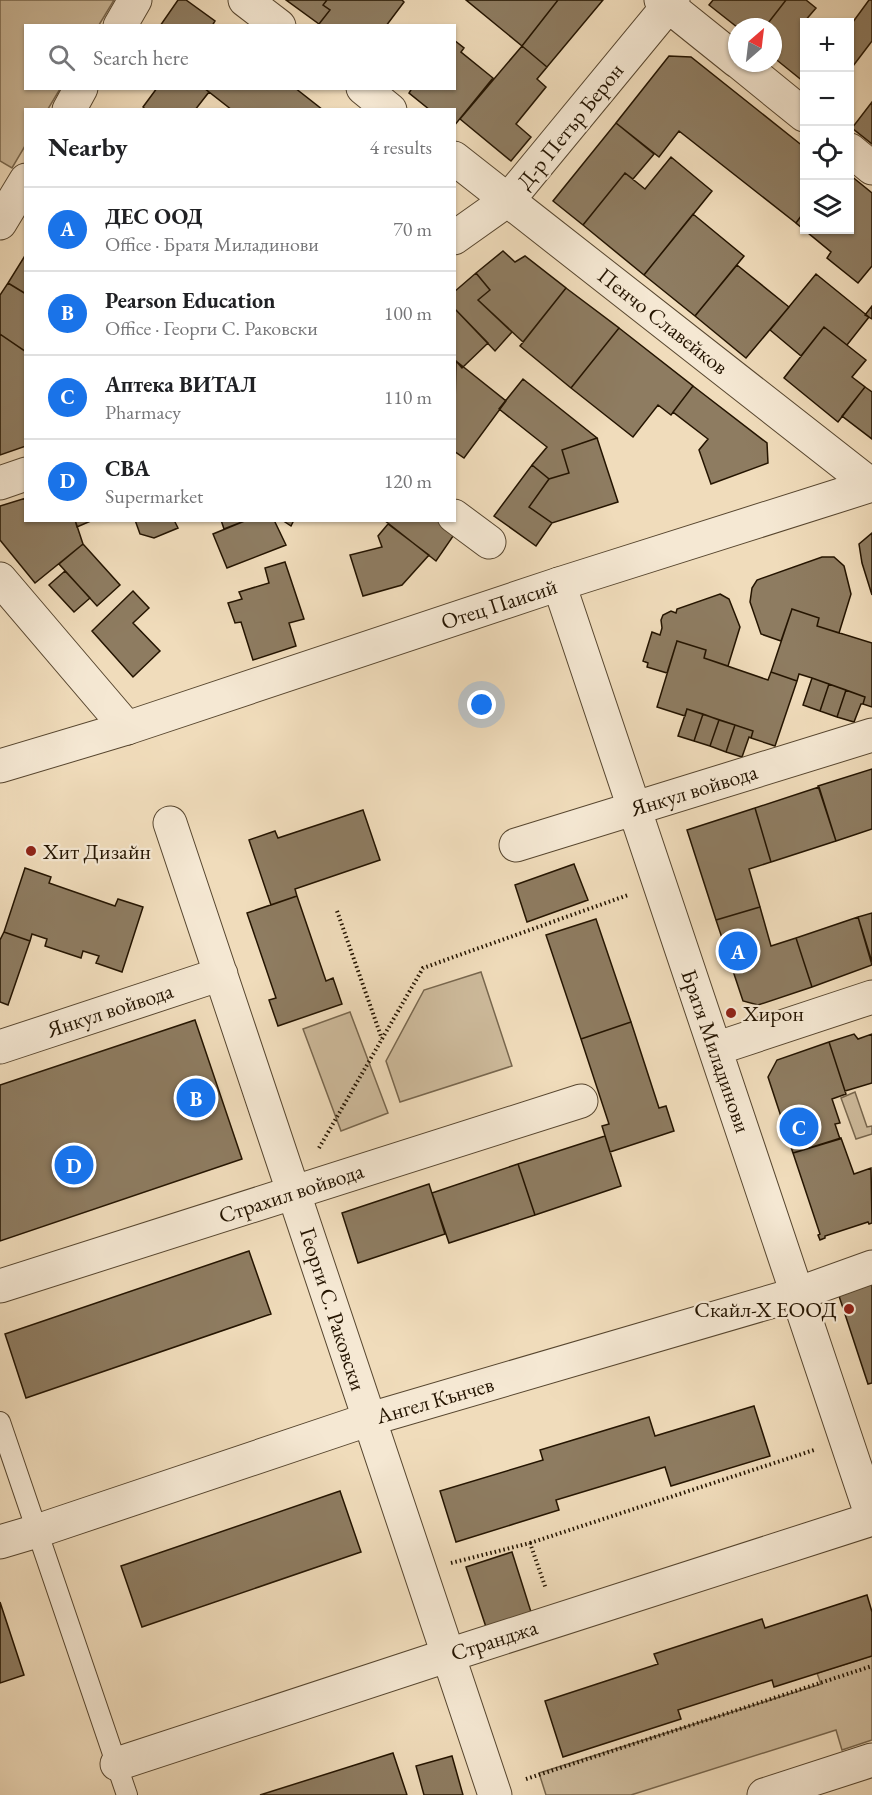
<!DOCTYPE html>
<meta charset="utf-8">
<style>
:root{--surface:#fff;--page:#f2f2f2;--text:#202124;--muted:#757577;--line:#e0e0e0;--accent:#1a73e8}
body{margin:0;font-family:"EB Garamond",serif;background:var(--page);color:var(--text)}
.controls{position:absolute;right:18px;top:18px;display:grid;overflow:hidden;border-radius:0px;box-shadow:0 2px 4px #0004}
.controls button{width:54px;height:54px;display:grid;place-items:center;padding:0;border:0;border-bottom:2px solid var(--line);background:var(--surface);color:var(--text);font:30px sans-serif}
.compass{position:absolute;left:728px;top:18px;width:54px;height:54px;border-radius:50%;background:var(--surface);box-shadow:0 2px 4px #0004;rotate:28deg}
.you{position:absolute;left:482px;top:705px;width:21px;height:21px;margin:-15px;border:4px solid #fff;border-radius:50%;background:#1a73e8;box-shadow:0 0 0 9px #1a73e833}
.badge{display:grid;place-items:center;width:39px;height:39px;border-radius:50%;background:var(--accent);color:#fff;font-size:20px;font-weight:700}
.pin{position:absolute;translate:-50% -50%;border:3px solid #fff;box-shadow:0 2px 6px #0006}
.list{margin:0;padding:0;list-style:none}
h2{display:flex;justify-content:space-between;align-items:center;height:78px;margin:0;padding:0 24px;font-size:26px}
h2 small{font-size:20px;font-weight:400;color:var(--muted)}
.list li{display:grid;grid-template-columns:39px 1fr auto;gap:18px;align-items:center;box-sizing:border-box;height:84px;padding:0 24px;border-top:2px solid var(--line)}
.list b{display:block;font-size:22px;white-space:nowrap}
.list p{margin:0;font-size:20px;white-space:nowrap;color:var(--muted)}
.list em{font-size:20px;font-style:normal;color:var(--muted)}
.icon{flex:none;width:33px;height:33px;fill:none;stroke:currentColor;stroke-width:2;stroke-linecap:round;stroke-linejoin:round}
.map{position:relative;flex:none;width:872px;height:1795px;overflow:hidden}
.search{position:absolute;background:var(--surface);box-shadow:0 2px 4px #0004;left:24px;top:24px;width:432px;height:66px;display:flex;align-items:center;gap:15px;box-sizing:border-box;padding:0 21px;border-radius:0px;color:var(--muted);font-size:22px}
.panel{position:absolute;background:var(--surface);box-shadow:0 2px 4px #0004;left:24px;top:108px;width:432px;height:414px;border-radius:0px}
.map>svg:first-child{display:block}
.green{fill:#cdba9b;stroke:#78674e;stroke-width:1.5}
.building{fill:#8e7c61;stroke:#241400;stroke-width:1.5}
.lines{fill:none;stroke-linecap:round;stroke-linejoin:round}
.service-casing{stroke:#57462f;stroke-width:22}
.minor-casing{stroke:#57462f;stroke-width:35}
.tertiary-casing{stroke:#57462f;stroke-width:35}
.path{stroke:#241400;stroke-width:4;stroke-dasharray:1.5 3;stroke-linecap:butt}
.service{stroke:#f5e8d3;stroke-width:20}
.minor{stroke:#f5e8d3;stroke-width:33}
.tertiary{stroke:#f5e8d3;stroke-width:33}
.poi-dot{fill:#8f2418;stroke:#f5e8d3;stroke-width:2}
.labels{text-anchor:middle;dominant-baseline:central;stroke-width:4.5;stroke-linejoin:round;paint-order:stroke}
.street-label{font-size:22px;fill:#241400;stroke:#f5e8d3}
.poi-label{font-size:22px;fill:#241400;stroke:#f5e8d3;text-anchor:start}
</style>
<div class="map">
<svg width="872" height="1795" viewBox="0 0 872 1795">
<rect width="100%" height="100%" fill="#f0dcbb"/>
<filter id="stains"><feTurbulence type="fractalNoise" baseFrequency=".00333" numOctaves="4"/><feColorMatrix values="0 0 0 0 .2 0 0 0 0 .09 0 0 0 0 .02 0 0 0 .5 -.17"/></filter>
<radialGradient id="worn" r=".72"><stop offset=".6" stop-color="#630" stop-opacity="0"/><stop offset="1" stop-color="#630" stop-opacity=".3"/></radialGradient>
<path class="green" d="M0,0H114L99,25L26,26V88L60,89L48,109L26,110L25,146L12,168L0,161Z
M481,972L512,1066L400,1102L386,1061L424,990Z
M350,1012L388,1113L341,1131L303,1029Z
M855,1092L867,1127L872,1126V1134L856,1139L841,1098Z
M872,1656V1740L842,1750L836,1730L631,1795H546L539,1773L821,1684L817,1673Z"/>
<path class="building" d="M178,0H186L215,21L212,26H160Z
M286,0H327L323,5L330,10L319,24Z
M327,0H402L404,2L386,26H321L319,24L330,10L323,5Z
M466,0H558L522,46Z
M558,0H603L547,67L522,46Z
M713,0H786L765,27H737L709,5Z
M786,0H806L816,8L804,22V82L773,57V27H765Z
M869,0H872V41L850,70V26Z
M454,40L464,48L461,52L493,78L454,126V110H430L409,93L412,88H454Z
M522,46L547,67L537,79L546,87L516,124L531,137L511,161L460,119Z
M669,56L691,57L804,147V212L796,223L679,131L659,157L616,123Z
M157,88H204L209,92L195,110H146L143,107Z
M204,88H295L323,110H232Z
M872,102V144L852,128Z
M616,123L654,154L633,179L625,173L583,225L553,201Z
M671,157L712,191L644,275L583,225L625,173L645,189Z
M850,175L872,193V266L858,283L827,258L831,252L796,223L804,212V230H850Z
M693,214L744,256L695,316L644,275Z
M503,251L515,262L525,256L566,288L523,342L478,300L490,290L476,273Z
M26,254V294L8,283Z
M737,265L789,307L746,358L695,316Z
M476,273L490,290L478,300L512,332L495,351L454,308V292Z
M816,274L869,317L847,345L824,327L801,356L770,330Z
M8,283L26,294L25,351L0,334V295Z
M566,288L619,328L571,388L520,346Z
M872,306V319L865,315Z
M454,308L488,343L462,368L456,361L454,362Z
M824,327L866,360L852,377L865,387L838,422L784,378Z
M619,328L693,386L671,415L658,405L633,437L571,388Z
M0,334L26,352V446L0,455Z
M456,361L506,401L464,458L454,451Z
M523,379L597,438L562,450L569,473L549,479L532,465L547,447L499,409Z
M693,386L767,443L768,463L711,484L699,450L708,439L673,412Z
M865,387L872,392V439L842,416Z
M597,438L618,502L552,523L529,507L549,479L569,473L562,450Z
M532,465L549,479L529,507L552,523L536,546L494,516Z
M26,498V520H75L83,544L35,583L0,540V506Z
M75,520H93L77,527Z
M135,520H174L178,528L154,538L140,534Z
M221,520H247L224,529Z
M247,520H274L286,545L227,568L213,534Z
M282,520H294L291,526Z
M384,520H447L458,529L436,561Z
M388,524L429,555L402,585L363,596L350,555L382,547L378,536Z
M872,533V595L862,563L859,544Z
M83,544L120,585L97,606L59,564Z
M822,557H834L844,566L851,594L839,633L817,626L819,618L792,609L781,641L761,634L750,602L752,588L757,580Z
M285,562L304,619L289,623L296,646L253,660L241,622L235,623L228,603L242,599L239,592L269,583L265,568Z
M65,571L90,598L74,612L49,585Z
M133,591L149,608L133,623L160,651L133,677L92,631Z
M720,594L729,599L740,627L728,666L704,658L706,650L677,641L667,673L647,667L648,663L643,661L652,632L660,635L662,628L661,620L663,615L671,611L676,613L677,609Z
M792,609L819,618L817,626L872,643V707L863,704L865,697L812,678L799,674L797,681L771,672Z
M677,641L706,650L704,658L768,680L771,672L797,681L775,746L751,738L753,731L687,709L685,716L657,707Z
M812,678L829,684L820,711L803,705Z
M829,684L846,690L837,717L820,711Z
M846,690L865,697L863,704H861L854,722L837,717Z
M687,709L703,714L694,741L678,736Z
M703,714L719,720L710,746L694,741Z
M719,720L735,725L726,752L710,746Z
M735,725L753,731L751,738L749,737L742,757L726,752Z
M872,769V829L836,841L818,786Z
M819,787L836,841L771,862L755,808Z
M755,808L771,862L749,869L760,907L716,920L687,830Z
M363,810L380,860L295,889L297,896L271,905L249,840L275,831L278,838Z
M574,864L588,900L527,922L515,885Z
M25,868L51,877L49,883L115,906L118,899L143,907L122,972L96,963L99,956L83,951L81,958L45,946L47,939L32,934L30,941L4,932Z
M297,896L326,981L333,978L342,1004L278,1026L269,1000L276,998L247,913Z
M760,907L771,946L796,938L812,987L758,1005L743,1001L716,920Z
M872,913V962L858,917Z
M858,917L872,965L812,987L796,938Z
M596,919L631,1022L581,1039L546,935Z
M4,932L30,941L8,1005L0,1002V940Z
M195,1020L242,1159L0,1241V1085Z
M631,1022L659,1108L666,1106L674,1131L610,1152L602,1126L609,1124L581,1039Z
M854,1034L858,1039L872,1034V1083L845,1091L829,1042Z
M829,1042L846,1094L832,1099L840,1123L835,1124L840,1139L793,1153L768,1077L777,1060Z
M605,1136L621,1186L535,1215L518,1164Z
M841,1138L854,1174L871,1168L872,1223L869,1224L868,1222L825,1236V1238L820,1240L818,1235L820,1234L793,1153Z
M518,1164L535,1215L449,1243L432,1193Z
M429,1184L445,1234L358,1263L342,1213Z
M249,1251L271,1314L26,1398L5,1334Z
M872,1284V1383L868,1384L839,1296Z
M754,1406L770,1456L671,1486L665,1467L556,1500L559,1510L456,1542L440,1491L543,1460L540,1450L649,1417L655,1436Z
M340,1491L361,1552L142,1627L121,1566Z
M512,1552L531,1612L486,1627L466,1567Z
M867,1595L872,1612V1656L774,1687L772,1680L678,1710L681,1719L563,1757L545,1701L658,1664L654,1654L762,1619L765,1628Z
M0,1602L24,1675L0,1683Z
M393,1753L407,1795H260Z
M452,1756L463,1795H424L416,1766Z"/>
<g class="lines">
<g class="service-casing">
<path id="service" d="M0,1422L127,1795"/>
</g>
<g class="minor-casing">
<path id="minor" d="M245,0L279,26
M661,0L737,61
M120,26L135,0
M740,63L804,115
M363,88L390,110
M69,110L81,88
M850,150L872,168
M454,158L871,485
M0,223L26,180
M454,238L509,199L673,0
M0,483L26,474
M454,516L489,542
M0,579L127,728
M559,584L872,1517
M170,823L495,1795
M516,845L872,735
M0,1047L221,974
M715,1049L872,997
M0,1286L581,1101
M0,1542L37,1531L370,1419L797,1294L872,1267
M117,1764L449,1655L872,1519
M764,1795L872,1760"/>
</g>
<g class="tertiary-casing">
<path id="tertiary" d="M0,766L127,728L559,584L872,485"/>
</g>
<path class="path" d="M337,911L382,1039
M319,1148L423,968L628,895
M530,1543L814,1450
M451,1563L530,1543L546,1589
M526,1779L872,1666"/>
<use href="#service" class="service"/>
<use href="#minor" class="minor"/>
<use href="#tertiary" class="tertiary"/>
</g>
<g class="poi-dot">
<circle cx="31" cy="851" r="6"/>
<circle cx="731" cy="1013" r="6"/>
<circle cx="849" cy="1309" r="6"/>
</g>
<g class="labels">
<g class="street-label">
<text transform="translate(570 126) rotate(-51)">Д-р Петър Берон</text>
<text transform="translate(663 321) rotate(38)">Пенчо Славейков</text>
<text transform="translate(499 604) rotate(-18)">Отец Паисий</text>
<text transform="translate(694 790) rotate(-17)">Янкул войвода</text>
<text transform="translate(110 1010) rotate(-18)">Янкул войвода</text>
<text transform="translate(716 1051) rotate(71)">Братя Миладинови</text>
<text transform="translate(291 1193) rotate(-18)">Страхил войвода</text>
<text transform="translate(333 1309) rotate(72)">Георги С. Раковски</text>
<text transform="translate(435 1400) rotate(-16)">Ангел Кънчев</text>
<text transform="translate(494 1640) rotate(-18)">Странджа</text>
</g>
<g class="poi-label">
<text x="43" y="851">Хит Дизайн</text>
<text x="743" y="1013">Хирон</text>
<text x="837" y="1309" text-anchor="end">Скайл-Х ЕООД</text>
</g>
</g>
<rect width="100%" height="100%" filter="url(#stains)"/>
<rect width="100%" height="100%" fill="url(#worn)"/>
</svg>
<div class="controls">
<button>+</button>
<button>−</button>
<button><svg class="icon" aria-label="locate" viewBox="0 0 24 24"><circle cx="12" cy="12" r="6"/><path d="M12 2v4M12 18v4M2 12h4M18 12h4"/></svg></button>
<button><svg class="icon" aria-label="layers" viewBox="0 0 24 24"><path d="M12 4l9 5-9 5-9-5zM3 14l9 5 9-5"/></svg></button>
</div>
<svg class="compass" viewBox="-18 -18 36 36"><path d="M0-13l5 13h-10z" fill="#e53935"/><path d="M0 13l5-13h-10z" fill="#757577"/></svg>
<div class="you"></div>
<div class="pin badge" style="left:738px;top:951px">A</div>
<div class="pin badge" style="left:196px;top:1098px">B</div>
<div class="pin badge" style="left:799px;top:1127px">C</div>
<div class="pin badge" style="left:74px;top:1165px">D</div>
<div class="search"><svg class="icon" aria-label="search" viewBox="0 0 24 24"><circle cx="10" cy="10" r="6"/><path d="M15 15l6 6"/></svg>Search here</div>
<section class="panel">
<h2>Nearby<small>4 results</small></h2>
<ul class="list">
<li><span class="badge">A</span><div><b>ДЕС ООД</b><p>Office · Братя Миладинови</p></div><em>70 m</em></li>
<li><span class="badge">B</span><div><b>Pearson Education</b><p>Office · Георги С. Раковски</p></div><em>100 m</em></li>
<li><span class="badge">C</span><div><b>Аптека ВИТАЛ</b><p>Pharmacy</p></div><em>110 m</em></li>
<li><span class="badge">D</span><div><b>CBA</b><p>Supermarket</p></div><em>120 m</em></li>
</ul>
</section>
</div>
